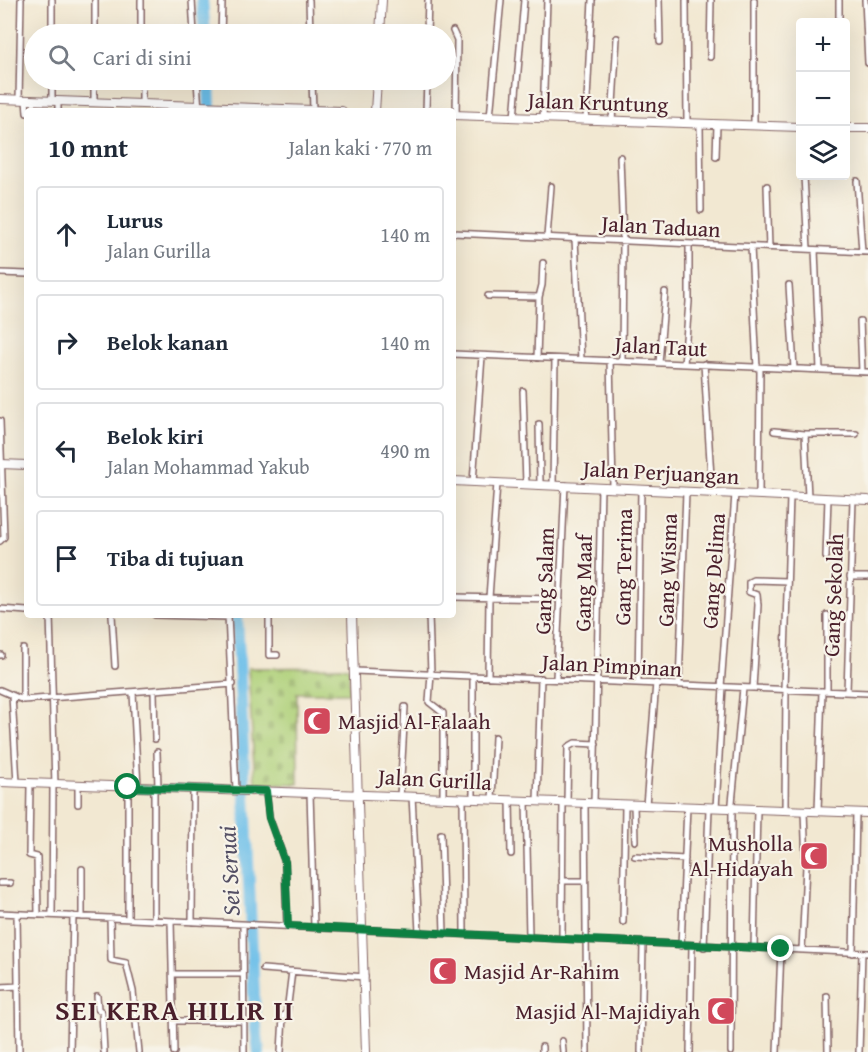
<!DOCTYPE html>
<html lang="id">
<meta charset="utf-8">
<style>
:root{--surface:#fff;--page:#f6f6f7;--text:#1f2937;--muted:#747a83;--line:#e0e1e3}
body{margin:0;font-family:"Gentium Book Plus",serif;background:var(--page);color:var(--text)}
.controls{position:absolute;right:18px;top:18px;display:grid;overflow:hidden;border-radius:6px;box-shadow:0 6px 24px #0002}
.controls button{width:54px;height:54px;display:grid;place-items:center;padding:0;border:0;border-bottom:2px solid var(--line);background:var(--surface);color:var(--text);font:30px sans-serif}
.stop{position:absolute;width:18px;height:18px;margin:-14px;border:4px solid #0b8043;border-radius:50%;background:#fff}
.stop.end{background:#0b8043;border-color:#fff;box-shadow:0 2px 6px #0008}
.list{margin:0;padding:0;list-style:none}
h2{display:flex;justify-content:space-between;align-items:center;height:78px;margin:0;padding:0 24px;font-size:26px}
h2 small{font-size:20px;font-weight:400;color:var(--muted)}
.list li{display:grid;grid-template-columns:39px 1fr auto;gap:18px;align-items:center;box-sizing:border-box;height:96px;margin:0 12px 12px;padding:0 12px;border:2px solid var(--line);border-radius:6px}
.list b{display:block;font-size:22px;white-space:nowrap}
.list p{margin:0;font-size:20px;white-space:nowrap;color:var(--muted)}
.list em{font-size:20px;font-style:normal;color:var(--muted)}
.icon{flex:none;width:33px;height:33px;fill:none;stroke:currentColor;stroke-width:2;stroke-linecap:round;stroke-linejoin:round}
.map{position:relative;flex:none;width:868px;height:1052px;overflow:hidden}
.search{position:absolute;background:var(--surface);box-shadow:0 6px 24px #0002;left:24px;top:24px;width:432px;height:66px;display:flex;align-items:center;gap:15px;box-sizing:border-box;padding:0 21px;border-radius:33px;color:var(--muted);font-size:22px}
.panel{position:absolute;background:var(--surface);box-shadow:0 6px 24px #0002;left:24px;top:108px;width:432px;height:510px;border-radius:6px}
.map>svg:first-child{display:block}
.cemetery{fill:url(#cemetery-stones);stroke:#7c7852;stroke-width:1.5}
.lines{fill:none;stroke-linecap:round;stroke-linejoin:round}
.river{stroke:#6dbfe9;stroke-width:12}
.street-casing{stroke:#856565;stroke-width:8}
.secondary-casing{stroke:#856565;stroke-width:10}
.street{stroke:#fff;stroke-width:5}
.secondary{stroke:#fff;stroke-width:8}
.route{stroke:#0b8043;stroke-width:8}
.labels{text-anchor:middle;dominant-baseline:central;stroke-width:4.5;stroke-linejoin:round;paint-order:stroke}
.street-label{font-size:22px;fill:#4a1f2b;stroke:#f7f3e8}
.poi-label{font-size:22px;fill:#4a1f2b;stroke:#f7f3e8;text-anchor:start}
.water-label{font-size:24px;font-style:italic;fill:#544f64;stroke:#f7f3e8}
.district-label{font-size:28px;font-weight:bold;letter-spacing:1.5px;fill:#4a1f2b;stroke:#f7f3e8}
</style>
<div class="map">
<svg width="868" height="1052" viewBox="0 0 868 1052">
<defs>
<pattern id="cemetery-stones" width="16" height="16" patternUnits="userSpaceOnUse" patternTransform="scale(1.5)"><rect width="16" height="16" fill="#aed078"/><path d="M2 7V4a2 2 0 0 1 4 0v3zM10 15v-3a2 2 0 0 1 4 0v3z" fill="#97b268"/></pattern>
</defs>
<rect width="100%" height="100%" fill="#f7f3e8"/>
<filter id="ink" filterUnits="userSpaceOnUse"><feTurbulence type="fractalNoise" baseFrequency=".0167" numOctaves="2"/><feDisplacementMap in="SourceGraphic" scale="12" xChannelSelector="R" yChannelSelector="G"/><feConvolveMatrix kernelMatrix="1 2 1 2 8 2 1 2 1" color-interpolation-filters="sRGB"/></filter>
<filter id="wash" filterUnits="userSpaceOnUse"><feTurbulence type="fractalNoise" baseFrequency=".008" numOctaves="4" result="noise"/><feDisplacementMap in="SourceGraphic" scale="24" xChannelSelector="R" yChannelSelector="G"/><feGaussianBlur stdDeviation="1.35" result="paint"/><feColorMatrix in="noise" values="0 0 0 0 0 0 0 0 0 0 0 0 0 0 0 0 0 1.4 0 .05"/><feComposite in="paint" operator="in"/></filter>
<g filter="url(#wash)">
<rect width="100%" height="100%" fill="#f2e8d2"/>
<path class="cemetery" d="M349,667V693H297L298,784L255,783L248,668Z"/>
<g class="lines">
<path class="river" d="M202,0L205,34
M209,80L210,111
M237,615L255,1019L259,1052"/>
</g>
</g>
<g filter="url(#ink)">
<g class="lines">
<g class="street-casing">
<path id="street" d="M52,0V34
M141,0V34
M192,0L194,34
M309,0L310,34
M659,0L660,42
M686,0L687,123
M754,0V125
M839,0V22
M865,0L868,63
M453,31L457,40L456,116
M95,34V0
M221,34L222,3
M427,34L428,0
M710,57L711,0
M52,80V100
M142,80V104
M197,80L199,111
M312,80L313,110
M19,100L21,0
M26,100L27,113
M58,101V111
M94,102V80
M426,111L427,80
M490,117L501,0
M514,118L524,0
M543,119L547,0
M586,120L592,0
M612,121L617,38
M700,124L701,210
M620,157L623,241L622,360
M716,157L717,124
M804,176L808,249
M857,181L862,252
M767,186L769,248
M453,233L868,252
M547,237L551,186
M575,239L581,359
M751,247L757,368
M815,250L820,370
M0,273L27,274
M789,285L794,369
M488,296L539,297
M860,321L862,372
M453,354L868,372
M537,358L539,297L542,285L543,263
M610,360L613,487
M659,363L665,292
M684,364L689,302V244
M704,364L712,493
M523,391L526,484
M0,421L4,537L0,541
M539,424L540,484
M774,431L805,434
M473,482L482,356
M553,485L555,359
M759,495L760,368
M808,497L805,434H856
M826,557L828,498
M850,577H868
M453,597L560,599
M0,609L27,611
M50,615L55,785
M112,615L115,666
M155,615L228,617
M228,615L236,790
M269,615V655H277
M429,615L431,673L429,702L443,713V798
M827,615V691
M23,649V700
M0,655H1
M355,671L868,693
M473,676V799
M488,676L489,598L497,483
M556,678L565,485
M638,682L641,489
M679,684L686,492
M721,687L735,494
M753,688L758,605L757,595L749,592V582L753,580L787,581
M784,689L790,497
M0,690L23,700L233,684
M154,691L155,739
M847,692L853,499
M133,693L138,787
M12,696L17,783
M157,752L158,788
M30,784L29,855L37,857L38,915
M78,785V804
M128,787V919
M266,791L269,817L285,862L287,926
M310,793L314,927
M400,796L405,707
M412,796L419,932
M463,798L464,933
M492,800L495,737
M510,800L511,854
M526,801L529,936
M537,801L541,678
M567,802L568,747L575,743L596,744
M585,802L587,1052
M594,802L601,487
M634,805L635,841
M646,805L656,683
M716,808L723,687
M785,810L786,689
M818,811L822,691
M441,834L444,933
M635,856L685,859
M562,881H585
M0,883H10
M0,913L868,953
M17,914L19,1052
M52,915L53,785
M82,917V869
M110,918L111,960L126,963L133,991L139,1052
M154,920V788
M171,921L174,1052
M192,922L193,789
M623,922L625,805
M243,925L244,1052
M562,937L563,802
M681,946L687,807
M704,947L709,808
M754,949L757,809
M802,950L806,866L804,811
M853,953L856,813
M263,969L365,977
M173,974H242
M0,987L19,986
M97,996L98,1009L102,1012L104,1052
M827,996L828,1052
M173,1021H244
M562,1041L563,1052
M70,1052L73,916
M281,1052L283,1016L287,1012L292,971
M542,1052V1047
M641,1052L643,944
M690,1052L692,946
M731,1052L732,803L743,688
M777,1052L781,949
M859,1052L862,953"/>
</g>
<g class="secondary-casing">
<path id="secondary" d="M380,34L382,0
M0,99L342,111
M375,111L377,80
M453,115L800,127
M846,128H868
M0,464L27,465
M453,481L868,500
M352,615L366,1052
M0,782L868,813"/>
</g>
<use href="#street" class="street"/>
<use href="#secondary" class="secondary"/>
</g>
</g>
<g class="lines" filter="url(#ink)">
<path class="route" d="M128,787L266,791L269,818L285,862L288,926L781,949"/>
</g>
<defs>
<g id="mosque-square" transform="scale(1.5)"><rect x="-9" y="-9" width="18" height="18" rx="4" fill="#d1495b" stroke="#f7f3e8"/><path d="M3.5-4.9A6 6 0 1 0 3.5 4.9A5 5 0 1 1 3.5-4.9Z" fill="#fff"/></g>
</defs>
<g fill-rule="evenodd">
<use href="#mosque-square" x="317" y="721"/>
<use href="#mosque-square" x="814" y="856"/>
<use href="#mosque-square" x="443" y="971"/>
<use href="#mosque-square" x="721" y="1011"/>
</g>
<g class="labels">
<g class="street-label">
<text transform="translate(598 102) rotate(2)">Jalan Kruntung</text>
<text transform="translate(661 226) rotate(3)">Jalan Taduan</text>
<text transform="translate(661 346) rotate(3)">Jalan Taut</text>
<text transform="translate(661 472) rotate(3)">Jalan Perjuangan</text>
<text transform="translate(623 567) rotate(-89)">Gang Terima</text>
<text transform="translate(667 570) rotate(-88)">Gang Wisma</text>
<text transform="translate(713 571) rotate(-86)">Gang Delima</text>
<text transform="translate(544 581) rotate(-88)">Gang Salam</text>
<text transform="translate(583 583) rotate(-89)">Gang Maaf</text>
<text transform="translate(833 595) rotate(-88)">Gang Sekolah</text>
<text transform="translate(612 665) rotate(3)">Jalan Pimpinan</text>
<text transform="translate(435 779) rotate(3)">Jalan Gurilla</text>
</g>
<g class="poi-label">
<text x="338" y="721">Masjid Al-Falaah</text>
<text x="793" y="843" text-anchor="end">Musholla<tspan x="793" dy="25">Al-Hidayah</tspan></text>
<text x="464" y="971">Masjid Ar-Rahim</text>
<text x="700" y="1011" text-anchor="end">Masjid Al-Majidiyah</text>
</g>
<g class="water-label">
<text transform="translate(229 871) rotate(-93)">Sei Seruai</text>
</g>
<g class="district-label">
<text x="175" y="1009">SEI KERA HILIR II</text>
</g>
</g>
</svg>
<div class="controls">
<button>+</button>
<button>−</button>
<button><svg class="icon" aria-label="layers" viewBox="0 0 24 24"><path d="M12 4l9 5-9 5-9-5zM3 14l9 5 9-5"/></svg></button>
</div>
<div class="stop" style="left:128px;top:787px"></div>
<div class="stop end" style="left:781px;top:949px"></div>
<div class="search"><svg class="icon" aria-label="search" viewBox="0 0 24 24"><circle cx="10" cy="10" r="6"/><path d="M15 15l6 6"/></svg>Cari di sini</div>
<section class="panel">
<h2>10 mnt<small>Jalan kaki · 770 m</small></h2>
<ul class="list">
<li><svg class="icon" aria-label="ahead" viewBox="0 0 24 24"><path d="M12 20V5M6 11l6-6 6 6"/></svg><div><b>Lurus</b><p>Jalan Gurilla</p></div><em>140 m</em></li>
<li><svg class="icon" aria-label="right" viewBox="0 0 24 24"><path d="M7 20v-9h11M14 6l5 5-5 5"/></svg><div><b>Belok kanan</b></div><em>140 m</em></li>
<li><svg class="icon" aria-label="left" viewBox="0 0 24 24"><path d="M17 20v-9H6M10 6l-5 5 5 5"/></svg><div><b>Belok kiri</b><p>Jalan Mohammad Yakub</p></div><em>490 m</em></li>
<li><svg class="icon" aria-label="arrive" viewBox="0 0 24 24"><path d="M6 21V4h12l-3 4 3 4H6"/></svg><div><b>Tiba di tujuan</b></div></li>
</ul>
</section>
</div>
